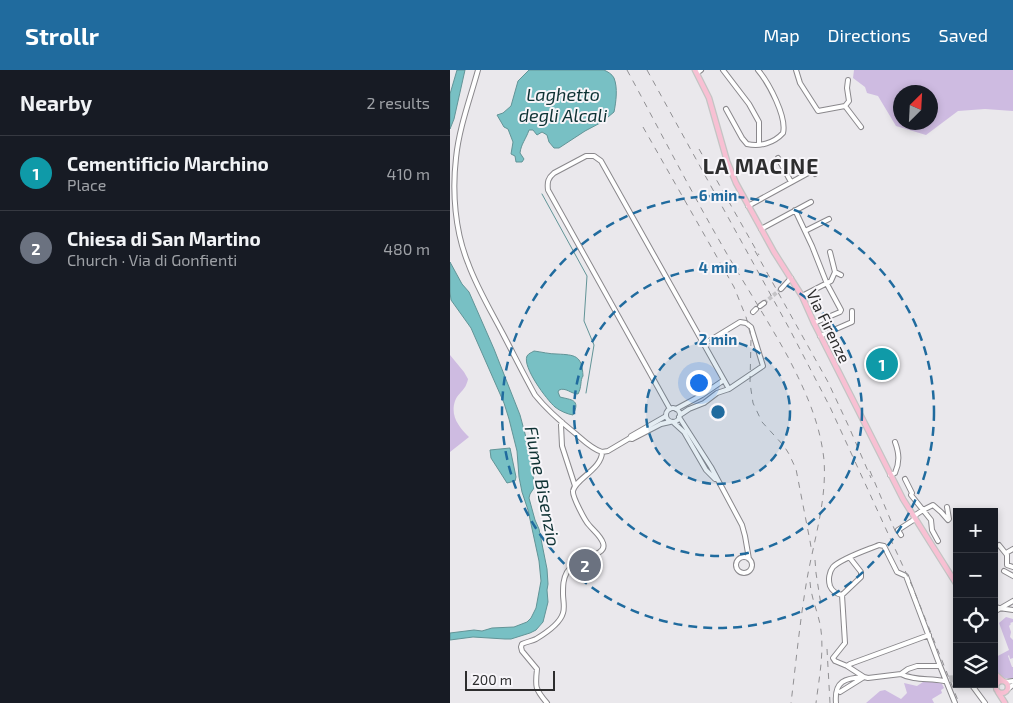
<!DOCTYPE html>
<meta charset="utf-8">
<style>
:root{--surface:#171b24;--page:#242831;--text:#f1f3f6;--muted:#9ea1a6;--line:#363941;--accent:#206b9e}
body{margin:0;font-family:"Exo 2",sans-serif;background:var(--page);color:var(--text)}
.controls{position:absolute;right:15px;bottom:15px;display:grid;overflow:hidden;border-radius:0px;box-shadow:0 2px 8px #0003}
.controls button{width:45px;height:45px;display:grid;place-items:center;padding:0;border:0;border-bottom:1px solid var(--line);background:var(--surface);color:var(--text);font:25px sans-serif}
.compass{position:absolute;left:443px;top:15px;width:45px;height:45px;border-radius:50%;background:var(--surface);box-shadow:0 2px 8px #0003;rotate:24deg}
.scale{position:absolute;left:15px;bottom:12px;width:90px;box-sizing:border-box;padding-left:5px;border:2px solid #2d2d2e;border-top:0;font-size:14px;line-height:18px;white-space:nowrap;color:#2d2d2e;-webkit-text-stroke:4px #f7f5f9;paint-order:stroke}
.you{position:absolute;left:248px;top:312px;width:18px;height:18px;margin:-12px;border:4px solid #fff;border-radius:50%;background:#1a73e8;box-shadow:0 0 0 8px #1a73e833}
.badge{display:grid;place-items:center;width:32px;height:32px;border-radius:50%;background:var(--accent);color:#fff;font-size:16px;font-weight:700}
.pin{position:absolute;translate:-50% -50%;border:2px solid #fff;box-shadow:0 1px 5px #0006}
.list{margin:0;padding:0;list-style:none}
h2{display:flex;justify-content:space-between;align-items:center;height:65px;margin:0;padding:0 20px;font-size:21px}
h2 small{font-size:16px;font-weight:400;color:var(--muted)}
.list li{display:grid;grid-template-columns:32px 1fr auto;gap:15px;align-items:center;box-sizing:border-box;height:75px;padding:0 20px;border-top:1px solid var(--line)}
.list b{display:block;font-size:19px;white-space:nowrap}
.list p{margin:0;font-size:16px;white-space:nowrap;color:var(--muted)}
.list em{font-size:16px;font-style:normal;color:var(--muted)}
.icon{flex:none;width:28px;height:28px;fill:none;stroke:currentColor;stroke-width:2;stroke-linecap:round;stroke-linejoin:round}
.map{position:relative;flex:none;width:563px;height:633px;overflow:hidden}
header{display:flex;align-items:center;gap:30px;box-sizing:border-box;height:70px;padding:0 25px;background:var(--accent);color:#fff}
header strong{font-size:24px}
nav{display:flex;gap:28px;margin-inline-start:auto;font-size:18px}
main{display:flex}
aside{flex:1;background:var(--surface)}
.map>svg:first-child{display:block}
.green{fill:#cebbe1;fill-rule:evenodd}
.water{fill:#78c0c4;stroke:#629497}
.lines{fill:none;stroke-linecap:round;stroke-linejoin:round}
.stream{stroke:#629497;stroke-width:1}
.minor-tunnel{stroke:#c4c3c6;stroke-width:4;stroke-dasharray:4 2;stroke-linecap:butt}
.minor-casing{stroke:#8a888c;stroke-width:6}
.major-casing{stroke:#c4c4c4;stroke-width:7}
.minor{stroke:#fff;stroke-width:4}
.major{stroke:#f8c0d3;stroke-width:4.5}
.rail{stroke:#919093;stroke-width:1;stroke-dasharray:6 6;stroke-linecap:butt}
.ring{fill:none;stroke:#206b9e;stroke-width:2.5;stroke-dasharray:9 6}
.labels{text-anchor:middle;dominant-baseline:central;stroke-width:4;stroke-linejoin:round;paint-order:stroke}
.street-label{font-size:16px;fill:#2d2d2e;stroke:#f7f5f9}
.water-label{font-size:18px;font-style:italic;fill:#0e3234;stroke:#f7f5f9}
.district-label{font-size:21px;font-weight:bold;letter-spacing:1px;fill:#2d2d2e;stroke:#f7f5f9}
.centre{fill:#206b9e;stroke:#f7f5f9;stroke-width:2.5}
.ring-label{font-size:15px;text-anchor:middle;font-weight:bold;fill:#206b9e;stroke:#f7f5f9;stroke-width:4;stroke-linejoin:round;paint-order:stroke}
</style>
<header>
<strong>Strollr</strong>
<nav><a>Map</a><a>Directions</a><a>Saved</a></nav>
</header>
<main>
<aside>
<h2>Nearby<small>2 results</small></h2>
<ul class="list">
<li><span class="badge" style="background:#0f9aa8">1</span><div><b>Cementificio Marchino</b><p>Place</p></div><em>410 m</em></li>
<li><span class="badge" style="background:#6b7280">2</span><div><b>Chiesa di San Martino</b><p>Church · Via di Gonfienti</p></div><em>480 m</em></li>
</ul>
</aside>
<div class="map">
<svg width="563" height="633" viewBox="0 0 563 633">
<rect width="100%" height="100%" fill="#eae8ec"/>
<path class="green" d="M404,0H563V41L535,39L508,41L476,65L446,56L428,26L417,23L415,17L403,8ZM450,22H480V52H450Z
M0,285L14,302L18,309C18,310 16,316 15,317C12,322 7,325 5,331C0,346 9,357 19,367L0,382Z
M556,547L563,549V552L560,553L561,554L559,556L561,562L560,567L563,570V588L560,589L559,585L558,586L562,597H563V608C548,610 544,601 544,588L559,580L549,553Z
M473,612H491L494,618L491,620L492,623L482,629L484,633H416L430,621L435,620L451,629L457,623L454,613L467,616Z"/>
<path class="water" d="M7,0H15L4,49L0,59V24Z
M79,0H154C158,2 162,4 164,8C168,18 166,32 164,42L152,52L135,61L109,78H104L99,72L97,65L92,62L87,65L83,60H79C76,69 71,74 70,83L74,89L72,92H66L65,86L61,84L63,72L58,59L54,57L47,45L53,43L61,36L68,11Z
M0,192L12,214L19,222L44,279L70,345L81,386L83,404L84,418L80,424L79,428L85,450L89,459L97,499L98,514L97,520L98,532L93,552L86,560L80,563L61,569H55L23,567L0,570V563L24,560L32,561L42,558L64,557L77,552L81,548L86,538L91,511L89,491L78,440L72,422L69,407L67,381L59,349L54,333L21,258L1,230L0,222Z
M84,281C92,282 99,284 107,284C125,285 132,285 133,306C130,310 132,317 128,324C121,324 116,317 109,320L108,322L110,327C121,330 131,329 123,345C117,344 110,341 105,337C97,330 72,297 77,286C79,283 81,283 84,281Z
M60,378L66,407L65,411L57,413L41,388L40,380Z"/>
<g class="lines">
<path class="stream" d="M92,124L137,206L134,251L144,275L136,323"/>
<path class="minor-tunnel" d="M314,233L331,219
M493,608L507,607
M494,611L507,610"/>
<g class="minor-casing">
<path id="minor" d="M28,0C20,29 9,58 6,88C2,122 5,161 18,193C27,218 41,241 53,264C64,285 74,305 85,325C97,340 111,352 126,364C134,371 142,379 152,382
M273,0L299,34L309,52V74
M346,0L350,13L368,41L395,36L399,31L397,18L398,10
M247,3L251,0
M395,36L411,57
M276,39L292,68L297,74C310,77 324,73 333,63C337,47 319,13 308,0
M328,88L341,112
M298,136L360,102H364L365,104
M345,140L362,176L377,214L391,240L390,242L364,253
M311,159L361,132
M355,161L379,149
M380,182L385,202
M331,219L341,208
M352,226L381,211L385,202L391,205
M310,236L314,233
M303,242L306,239
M370,266L402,252V241
M254,274L290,252L296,253L301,257L313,296L279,319
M216 345a7 7 0 1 1 14 0a7 7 0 1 1-14 0Z
M220,339L98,120C97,112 98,108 104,103L136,86H144L151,91L279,319L267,323L254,333L239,339L230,345
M226,339L252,325L274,310
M229,347L261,397L292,455L295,466L299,489
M112,352L111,355L112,376L125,416
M223,352L234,362L256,400L265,409
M180,368L182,369L211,354L220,352
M152,382L158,381L180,368L181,366L216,346
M440,405L445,403C450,392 449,383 445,372
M455,409L462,423L461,425L481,450L482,460L488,471
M464,446L473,440L483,435L491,442L498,450L499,449L497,437
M451,465L448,460L465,449
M549,475L557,485V495L563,497
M556,483L563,479
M286 495a8 8 0 1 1 16 0a8 8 0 1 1-16 0Z
M554,501L563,506
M392,525L411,507V502L400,488
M544,536L549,538L563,540
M544,542L563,531
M397,596L400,594L479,565
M490,596H467L458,599L451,604L418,608L414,607L397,596L385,591L383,588L395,573L392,525C387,524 382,521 380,516C378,510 379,502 383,497C392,488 417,480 429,475L434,476L447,502L456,506L490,596L505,633
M451,604C464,611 479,608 494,611
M556,612L563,611
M521,614L535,633
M558,619L563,615
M390,622L414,607
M97,633C85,619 85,617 87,599L72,581L71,577L72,574C76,572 82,571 86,569C96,563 110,554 113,543C115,537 113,530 113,524C113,516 113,509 117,502C121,497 125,491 131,489C138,486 157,484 153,473C151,466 143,460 139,455C135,451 122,426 123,421C125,409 152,399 152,382
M386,633C384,611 395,608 414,607"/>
</g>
<g class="major-casing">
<path id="major" d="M245,0L259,28L277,91L286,113L324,182L352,226L364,253L453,429L507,515
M544,603L553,611
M546 617a6 6 0 1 1 12 0a6 6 0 1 1-12 0Z
M548,622L555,633"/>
</g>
<use href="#minor" class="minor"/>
<use href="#major" class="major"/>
<path class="rail" d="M177,0C208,57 237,114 269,170C291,209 316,247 338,287C355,320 370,352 374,390C377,430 364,470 357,509C350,550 346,592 341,633
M197,0L339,258L380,337L463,518L509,633
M193,57L284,217L296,247L300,261L301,269L300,313L303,333L312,352L334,376L339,384L346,399L360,471L361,477
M249,79L309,185
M305,181L378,312L399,357L421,408
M420,401L446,463
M365,490L366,503L371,535
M360,512C361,527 367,540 370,554C375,580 369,608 366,633
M377,579L380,633"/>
</g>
<circle cx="268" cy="342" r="72" fill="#206b9e" fill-opacity=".12"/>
<g class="ring">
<circle cx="268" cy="342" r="72"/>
<circle cx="268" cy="342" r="144"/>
<circle cx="268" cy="342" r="216"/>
</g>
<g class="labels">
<g class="street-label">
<text transform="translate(379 256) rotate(64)">Via Firenze</text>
</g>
<g class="water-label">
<text x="113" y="24">Laghetto<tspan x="113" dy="21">degli Alcali</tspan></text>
<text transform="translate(93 416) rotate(79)">Fiume Bisenzio</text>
</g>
<g class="district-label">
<text x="311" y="95">LA MACINE</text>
</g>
</g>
<circle cx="268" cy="342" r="8" class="centre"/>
<g class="ring-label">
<text x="268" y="131">6 min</text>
<text x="268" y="203">4 min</text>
<text x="268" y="275">2 min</text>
</g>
</svg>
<div class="controls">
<button>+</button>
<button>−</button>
<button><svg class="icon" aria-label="locate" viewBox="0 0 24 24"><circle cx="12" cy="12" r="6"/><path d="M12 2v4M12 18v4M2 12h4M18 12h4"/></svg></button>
<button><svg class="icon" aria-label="layers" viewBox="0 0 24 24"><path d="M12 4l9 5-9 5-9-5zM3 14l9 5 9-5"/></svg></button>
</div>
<svg class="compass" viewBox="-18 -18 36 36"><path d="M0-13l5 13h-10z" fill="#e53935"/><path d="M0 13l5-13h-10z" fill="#9ea1a6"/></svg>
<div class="scale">200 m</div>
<div class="you"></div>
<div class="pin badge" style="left:432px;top:294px;background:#0f9aa8">1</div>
<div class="pin badge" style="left:135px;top:495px;background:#6b7280">2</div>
</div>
</main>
